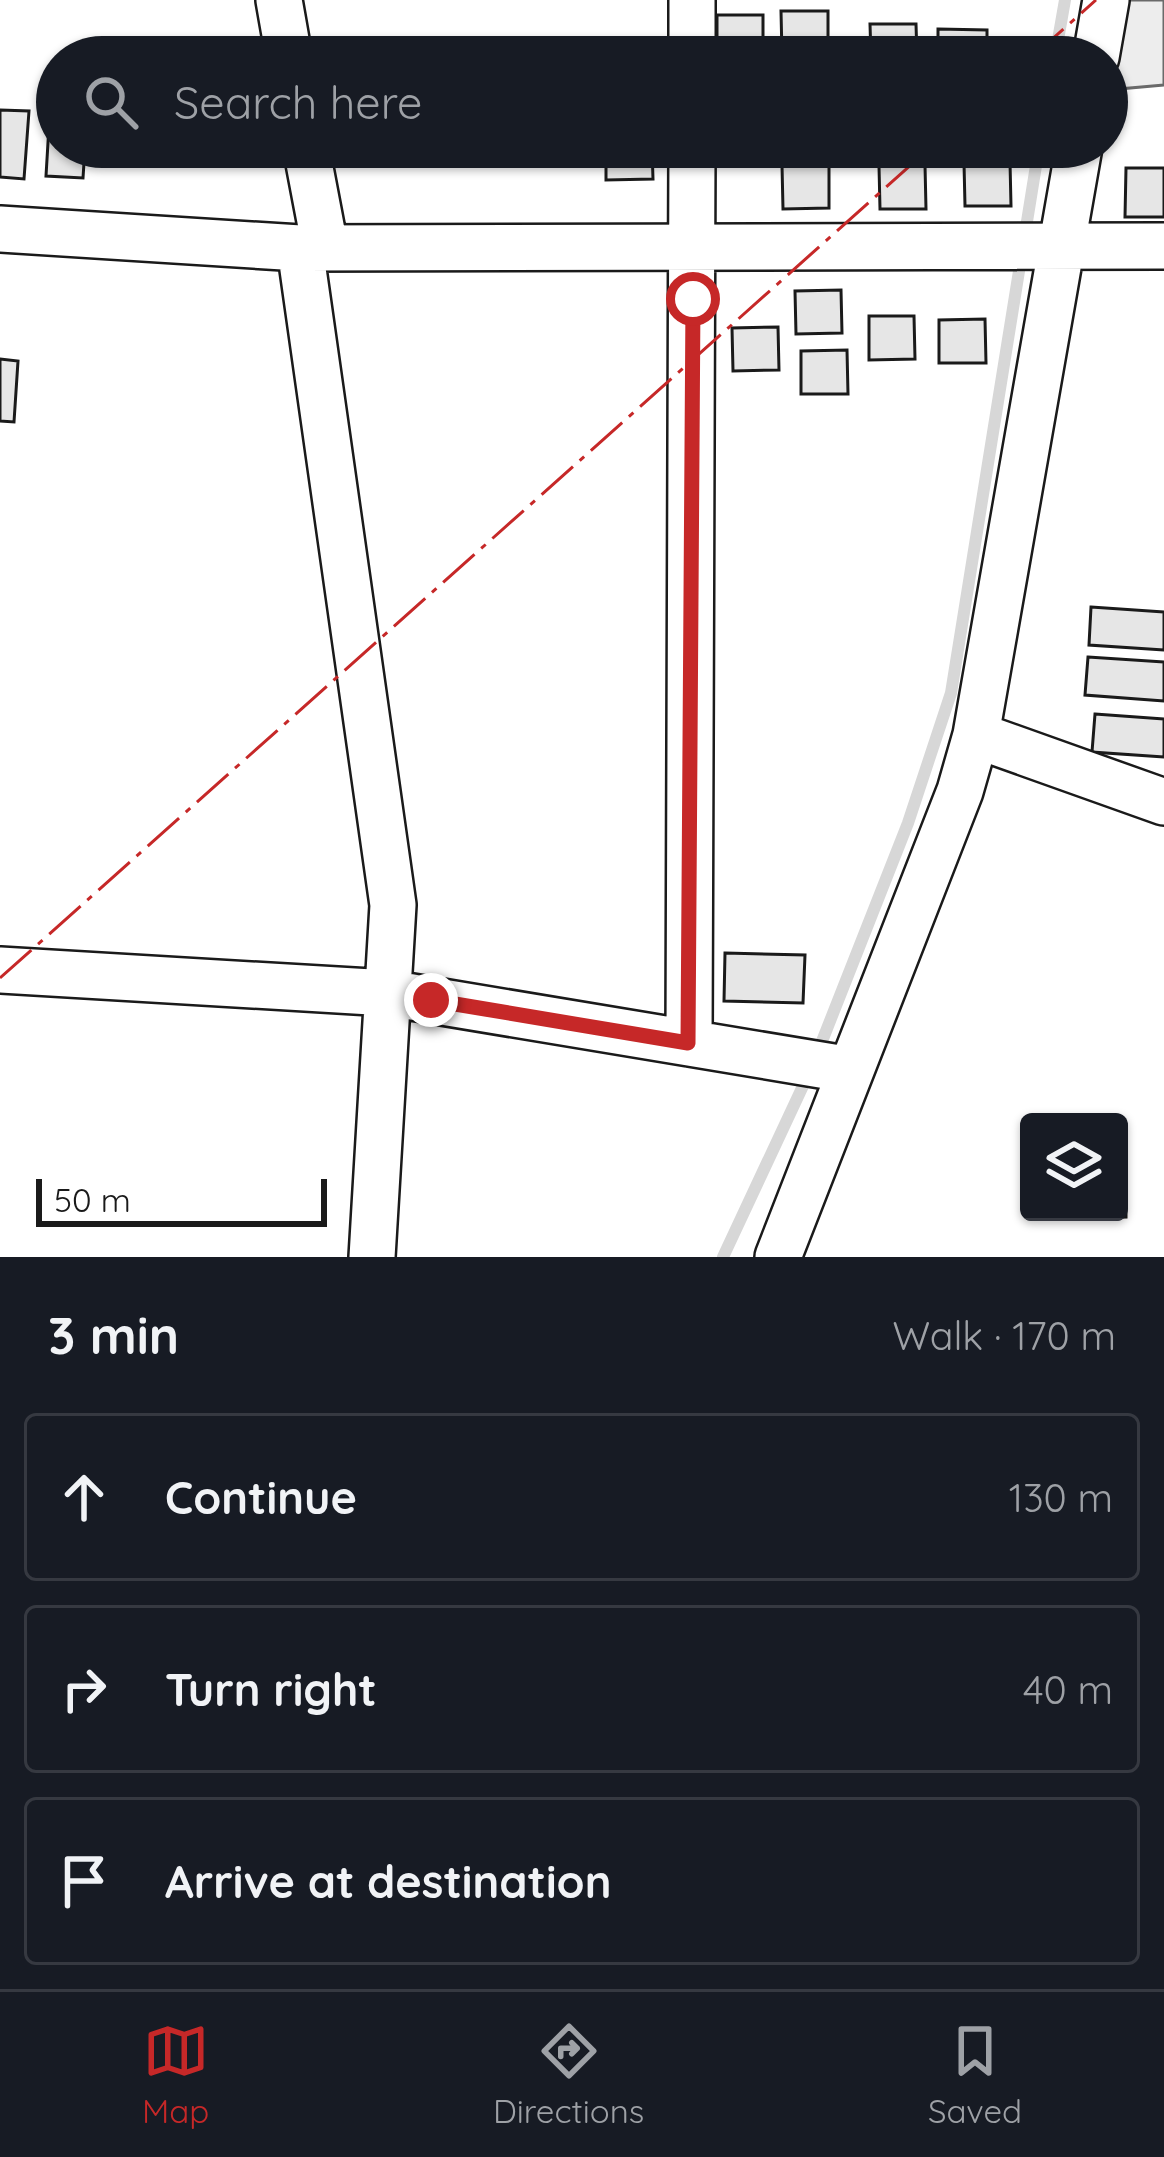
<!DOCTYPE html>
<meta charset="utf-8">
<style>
:root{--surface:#171b24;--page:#20242c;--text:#f1f3f6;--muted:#9ea1a6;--line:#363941;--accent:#c62828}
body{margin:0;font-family:Quicksand,sans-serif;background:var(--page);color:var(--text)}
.controls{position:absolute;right:36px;bottom:36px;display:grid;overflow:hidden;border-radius:12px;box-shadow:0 3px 9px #0004}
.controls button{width:108px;height:108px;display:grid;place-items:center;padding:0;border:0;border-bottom:3px solid var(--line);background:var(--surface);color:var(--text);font:60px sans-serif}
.scale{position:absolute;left:36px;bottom:30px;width:291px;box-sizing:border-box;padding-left:12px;border:6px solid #1a1a1a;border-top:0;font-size:33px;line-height:42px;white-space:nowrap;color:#1a1a1a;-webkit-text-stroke:9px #fff;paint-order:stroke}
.stop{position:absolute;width:36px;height:36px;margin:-27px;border:9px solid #c62828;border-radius:50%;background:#fff}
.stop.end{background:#c62828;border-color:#fff;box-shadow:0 3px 12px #0008}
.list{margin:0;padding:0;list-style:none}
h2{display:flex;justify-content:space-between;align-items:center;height:156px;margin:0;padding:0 48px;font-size:51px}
h2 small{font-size:39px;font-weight:400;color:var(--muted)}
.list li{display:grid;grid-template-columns:78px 1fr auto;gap:36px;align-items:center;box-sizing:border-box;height:168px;margin:0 24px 24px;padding:0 24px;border:3px solid var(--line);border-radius:12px}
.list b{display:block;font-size:45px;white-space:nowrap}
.list em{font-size:39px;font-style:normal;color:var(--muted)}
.icon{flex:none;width:66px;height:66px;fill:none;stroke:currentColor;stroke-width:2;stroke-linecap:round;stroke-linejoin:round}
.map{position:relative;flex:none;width:1164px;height:1257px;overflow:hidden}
.search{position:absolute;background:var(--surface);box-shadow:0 3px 9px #0004;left:36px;right:36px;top:36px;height:132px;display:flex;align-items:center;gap:30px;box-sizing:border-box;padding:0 42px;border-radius:66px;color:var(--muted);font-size:45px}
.sheet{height:732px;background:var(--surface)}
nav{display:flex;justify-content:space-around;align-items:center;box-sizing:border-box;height:168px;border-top:3px solid var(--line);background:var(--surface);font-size:33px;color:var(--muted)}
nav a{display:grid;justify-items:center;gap:6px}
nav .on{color:var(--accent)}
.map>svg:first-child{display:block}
.built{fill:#ededed;stroke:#6a6a6a;stroke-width:3}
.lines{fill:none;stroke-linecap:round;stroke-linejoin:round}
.stream{stroke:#d7d7d7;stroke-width:12}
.building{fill:#e6e6e6;stroke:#1a1a1a;stroke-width:3}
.minor-casing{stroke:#1a1a1a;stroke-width:50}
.minor{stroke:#fff;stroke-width:45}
.power{stroke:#c62828;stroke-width:3;stroke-dasharray:42 9 6 9;stroke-linecap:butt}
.route{stroke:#c62828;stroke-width:15}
</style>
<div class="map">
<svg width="1164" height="1257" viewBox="0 0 1164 1257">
<rect width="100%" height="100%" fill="#fff"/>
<path class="built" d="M1115,0H1164V85L1107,90Z"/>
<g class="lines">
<path class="stream" d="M1055,57L1065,0
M817,1054L908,823L951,693L1039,147
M723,1257L809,1073"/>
</g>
<path class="building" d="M781,11H828V54L782,55Z
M717,15H763V57H717Z
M870,24H916L917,57H871Z
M938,29L987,30V57H938Z
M50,109H57V147H85L83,178L46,176Z
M0,110L29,111L24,179L0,177Z
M98,147H171L169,165L97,158Z
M606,147H652L653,179L606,180Z
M1010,162L1011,206H965L964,163Z
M782,165H829V208L783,209Z
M925,165L926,209H880L879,166Z
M1126,168H1164V217H1125Z
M841,290L842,333L796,334L795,291Z
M869,316H914L915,359L869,360Z
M985,319L986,363H939V320Z
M778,327L779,370L733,371L732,328Z
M847,350L848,394H801V351Z
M0,359L18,361L14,422L0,421Z
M1091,607L1164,612V650L1089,645Z
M1088,657L1164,662V701L1085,695Z
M1095,714L1164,719V757L1092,752Z
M725,953L805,955L803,1003L724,1001Z
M1119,1158H1126V1217L1092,1218V1212H1119Z"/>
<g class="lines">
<g class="minor-casing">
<path id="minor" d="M279,0L289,57
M692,0V57
M1096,57L1106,0
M306,147L325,247
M0,229L300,248L1164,246
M300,248L393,905L372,1257
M976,735L1164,802
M0,970L388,993L851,1070
M689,1043L692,147
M778,1257L960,791L976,735L1079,147"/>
</g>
<use href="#minor" class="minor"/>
<path class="power" d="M1032,57L1096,0
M0,978L931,147"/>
</g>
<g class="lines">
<path class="route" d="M431,1000L688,1043L693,299"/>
</g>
</svg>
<div class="controls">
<button><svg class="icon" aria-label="layers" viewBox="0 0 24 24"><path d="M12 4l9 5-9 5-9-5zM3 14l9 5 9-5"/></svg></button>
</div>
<div class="scale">50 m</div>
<div class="stop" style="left:693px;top:299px"></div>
<div class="stop end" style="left:431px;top:1000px"></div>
<div class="search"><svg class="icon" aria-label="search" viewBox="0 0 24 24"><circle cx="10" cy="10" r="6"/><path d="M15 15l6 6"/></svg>Search here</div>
</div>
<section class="sheet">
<h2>3 min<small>Walk · 170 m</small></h2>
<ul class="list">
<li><svg class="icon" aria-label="ahead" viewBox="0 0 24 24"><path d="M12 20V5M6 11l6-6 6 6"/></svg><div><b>Continue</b></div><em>130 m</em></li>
<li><svg class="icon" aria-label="right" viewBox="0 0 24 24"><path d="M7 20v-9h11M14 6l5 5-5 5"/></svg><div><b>Turn right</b></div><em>40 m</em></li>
<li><svg class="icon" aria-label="arrive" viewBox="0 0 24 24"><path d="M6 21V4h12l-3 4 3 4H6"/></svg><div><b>Arrive at destination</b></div></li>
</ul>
</section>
<nav>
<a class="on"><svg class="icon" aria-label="map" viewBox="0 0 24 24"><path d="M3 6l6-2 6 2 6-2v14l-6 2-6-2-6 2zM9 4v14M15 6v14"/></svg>Map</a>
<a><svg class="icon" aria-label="directions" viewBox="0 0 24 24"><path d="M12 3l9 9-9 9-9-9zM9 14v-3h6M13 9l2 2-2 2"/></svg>Directions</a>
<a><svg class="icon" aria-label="saved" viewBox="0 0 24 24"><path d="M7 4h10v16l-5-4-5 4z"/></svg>Saved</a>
</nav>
